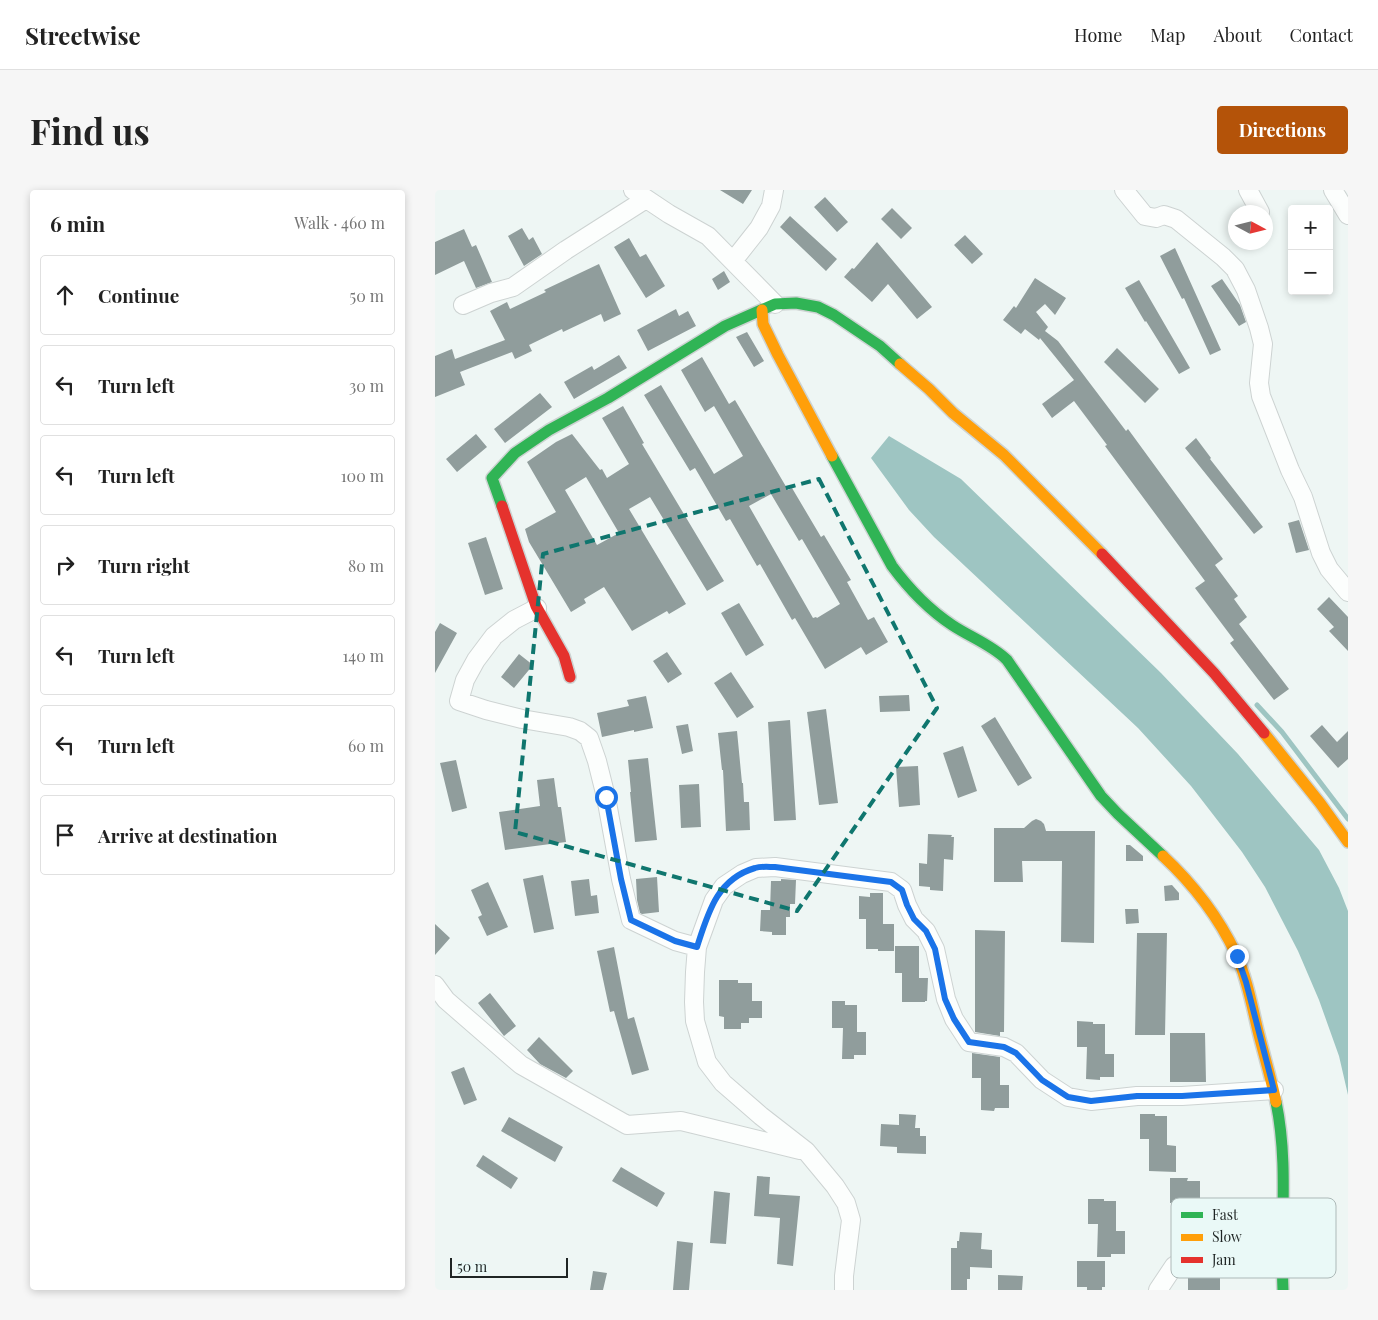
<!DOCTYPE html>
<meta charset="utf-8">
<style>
:root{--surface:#fff;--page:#f6f6f6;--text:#222;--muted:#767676;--line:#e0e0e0;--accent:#b45309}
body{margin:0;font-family:"Playfair Display",serif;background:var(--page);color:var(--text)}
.controls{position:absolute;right:15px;top:15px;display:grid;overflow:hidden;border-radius:5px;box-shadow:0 2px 8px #0003}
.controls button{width:45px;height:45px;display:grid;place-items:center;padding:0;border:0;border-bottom:1px solid var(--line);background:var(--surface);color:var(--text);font:25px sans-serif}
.compass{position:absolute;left:793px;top:15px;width:45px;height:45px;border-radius:50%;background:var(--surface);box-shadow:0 2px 8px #0003;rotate:97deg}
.scale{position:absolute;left:15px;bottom:12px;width:118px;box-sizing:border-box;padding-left:5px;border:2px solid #1f2524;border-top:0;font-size:14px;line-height:18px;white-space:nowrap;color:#1f2524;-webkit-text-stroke:4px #eaf9f7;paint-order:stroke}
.stop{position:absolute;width:15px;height:15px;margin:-11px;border:4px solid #1a73e8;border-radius:50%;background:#fff}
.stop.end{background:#1a73e8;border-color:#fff;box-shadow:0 1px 5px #0008}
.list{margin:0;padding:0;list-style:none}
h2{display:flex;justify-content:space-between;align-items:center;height:65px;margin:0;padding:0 20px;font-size:21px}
h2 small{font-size:16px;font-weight:400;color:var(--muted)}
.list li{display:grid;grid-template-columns:32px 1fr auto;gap:15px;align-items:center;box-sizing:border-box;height:80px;margin:0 10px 10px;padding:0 10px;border:1px solid var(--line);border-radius:5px}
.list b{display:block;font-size:19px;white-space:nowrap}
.list em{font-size:16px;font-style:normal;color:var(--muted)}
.icon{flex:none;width:28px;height:28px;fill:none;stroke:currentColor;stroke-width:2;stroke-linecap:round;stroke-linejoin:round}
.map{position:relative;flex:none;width:913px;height:1100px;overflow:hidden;border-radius:5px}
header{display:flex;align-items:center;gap:30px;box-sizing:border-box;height:70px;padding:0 25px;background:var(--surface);border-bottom:1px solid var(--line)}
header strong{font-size:24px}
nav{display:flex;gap:28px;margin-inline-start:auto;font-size:18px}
.intro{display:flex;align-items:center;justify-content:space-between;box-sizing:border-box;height:120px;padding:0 30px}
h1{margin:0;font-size:35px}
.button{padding:12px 22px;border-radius:5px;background:var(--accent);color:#fff;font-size:18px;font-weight:700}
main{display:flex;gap:30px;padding:0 30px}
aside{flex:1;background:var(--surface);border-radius:5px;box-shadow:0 2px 8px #0003}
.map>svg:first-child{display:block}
.water{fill:#9ec5c2}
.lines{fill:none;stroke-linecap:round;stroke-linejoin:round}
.stream{stroke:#9ec5c2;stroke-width:5}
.building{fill:#909d9c;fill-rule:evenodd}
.street-casing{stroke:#cdd3d2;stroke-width:20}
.fast-casing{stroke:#cdd3d2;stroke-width:14}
.slow-casing{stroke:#cdd3d2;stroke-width:14}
.jam-casing{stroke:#cdd3d2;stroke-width:14}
.street{stroke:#fcfefd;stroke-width:18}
.fast{stroke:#30b455;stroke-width:11}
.slow{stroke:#ff9f0a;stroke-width:11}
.jam{stroke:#e5322d;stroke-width:11}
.route{stroke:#1a73e8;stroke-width:6}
.marked{fill:none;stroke:#0f766e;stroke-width:4;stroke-dasharray:10 6;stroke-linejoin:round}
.key{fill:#eaf9f7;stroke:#adb9b8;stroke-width:1}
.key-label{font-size:14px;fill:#1f2524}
</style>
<header>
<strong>Streetwise</strong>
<nav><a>Home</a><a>Map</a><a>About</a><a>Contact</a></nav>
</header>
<div class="intro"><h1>Find us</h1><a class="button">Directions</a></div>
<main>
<aside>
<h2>6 min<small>Walk · 460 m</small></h2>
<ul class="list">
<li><svg class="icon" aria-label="ahead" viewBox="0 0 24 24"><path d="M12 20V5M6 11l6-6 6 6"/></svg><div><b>Continue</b></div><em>50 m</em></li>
<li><svg class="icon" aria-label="left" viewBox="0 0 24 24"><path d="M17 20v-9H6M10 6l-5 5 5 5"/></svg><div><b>Turn left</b></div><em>30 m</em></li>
<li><svg class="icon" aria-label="left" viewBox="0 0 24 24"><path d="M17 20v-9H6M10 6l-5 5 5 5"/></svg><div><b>Turn left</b></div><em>100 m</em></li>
<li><svg class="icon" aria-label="right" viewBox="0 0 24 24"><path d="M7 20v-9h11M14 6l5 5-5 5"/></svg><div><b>Turn right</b></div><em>80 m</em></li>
<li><svg class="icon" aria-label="left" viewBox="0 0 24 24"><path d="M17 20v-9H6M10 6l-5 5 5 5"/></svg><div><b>Turn left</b></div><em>140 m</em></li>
<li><svg class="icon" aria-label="left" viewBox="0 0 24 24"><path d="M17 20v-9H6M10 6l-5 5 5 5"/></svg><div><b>Turn left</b></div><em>60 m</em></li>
<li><svg class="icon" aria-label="arrive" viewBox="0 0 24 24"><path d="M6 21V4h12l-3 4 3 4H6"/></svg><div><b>Arrive at destination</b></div></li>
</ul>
</aside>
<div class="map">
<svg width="913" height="1100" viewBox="0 0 913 1100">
<rect width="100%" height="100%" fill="#eef6f4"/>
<path class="water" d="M454,246L526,289L726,483L803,564L884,660L904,698L913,721V905L904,866L884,810L863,761L830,697L807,662L756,596L703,538L499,347L474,320L436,268Z"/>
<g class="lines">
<path class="stream" d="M822,515L847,542L913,629"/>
</g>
<path class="building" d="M285,0H317L308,14Z
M390,7L413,32L402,42L379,17Z
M457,18L477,38L466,49L446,29Z
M355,26L402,69L391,81L345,37Z
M87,38L94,50L98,47L107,64L89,76L73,46Z
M29,39L37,57L41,55L57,92L41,98L29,71L0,85V52Z
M530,45L548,64L537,74L519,55Z
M194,48L205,67L211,64L230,96L211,108L179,57Z
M442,52L497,117L482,129L453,94L437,112L409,87L417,78L419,79Z
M740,58L786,160L775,165L749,108L747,109L725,66Z
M164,74L186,124L169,132L166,124L128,142L127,139L94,155L97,161L80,169L77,162L25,182L30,195L0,207V166L17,159L20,169L70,150L55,121L72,112L75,119L111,102L109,100Z
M289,81L295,92L283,100L277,89Z
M600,88L631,108L620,125L610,114L601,122L613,137L610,141L623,151L691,241L693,239L788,369L780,375L803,406L799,409L812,427L804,434L854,499L839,510L795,453L799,450L760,398L770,391L670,256L672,255L639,211L617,228L607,214L639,190L605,148L604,150L590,139L586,144L568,130L579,116L581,118Z
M787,89L805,115L811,132L804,136L776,96Z
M704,90L755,178L744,184L711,131L710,132L690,98Z
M241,119L244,126L253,121L261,136L213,161L202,140Z
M312,142L329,171L319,177L301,147Z
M682,158L724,199L710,213L669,172Z
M184,165L192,178L139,209L129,192L157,176L159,180Z
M267,167L294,214L300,210L353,300L357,298L386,347L389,345L416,390L412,392L433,430L439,427L453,452L431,465L426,457L390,479L360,428L357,430L325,374L322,376L295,329L291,331L260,278L255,281L209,205L226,195L279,284L308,266L279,216L270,222L246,180ZM336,304L364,351L367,349L405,414L382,428L381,427L378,428L314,316Z
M105,203L117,217L70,253L59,239Z
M188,216L209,253L207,254L289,391L272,401L215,307L194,319L251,414L234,424L232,421L197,441L169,397L149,409L151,413L136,422L94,352L90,339L121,322L92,272L121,252L137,244L165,280L167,279L172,288L194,274L167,228ZM151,287L184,343L162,355L130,300Z
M41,244L52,257L22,282L11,269Z
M761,248L776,268L775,269L828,337L819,344L750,258Z
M864,330L874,360L861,363L853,333Z
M51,347L68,399L50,405L33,353Z
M894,407L913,427V461L894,441L899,437L882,419Z
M304,413L329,455L311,466L286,423Z
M5,433L22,443L0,483V442Z
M232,462L247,484L233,493L218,471Z
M84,464L98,475L79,498L66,487Z
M296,482L319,517L302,528L279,493Z
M474,505L475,521L445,522L444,506Z
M211,506L218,538L199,542V540L167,547L162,523L194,516L192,510Z
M391,519L403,613L384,615L372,522Z
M560,527L597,588L583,596L546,536Z
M355,530L361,630L339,631L333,532Z
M253,534L258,561L247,564L241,536Z
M887,535L902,552L913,541V569L903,578L875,546Z
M302,541L307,593H308L309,612H314L315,640L291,641L288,580H287L283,543Z
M528,556L542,601L523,608L508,563Z
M213,568L222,650L200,652L195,602H196L193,570Z
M21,570L32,618L17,622L5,573Z
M483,576L485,615L464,617L461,577Z
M119,588L123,617H126L131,652L70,660L64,622L105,616L102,590Z
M264,594L266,637L246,638L244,595Z
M601,629L606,631L609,634L611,641H660L659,753L626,752L627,671H587L588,692H559V638H589L597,631Z
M493,644L517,645L516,647H519L518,670L509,669L508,701L495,700V697L484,696V673L492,674Z
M691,655H695L708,666V671H691Z
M108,685L119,739L99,743L88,689Z
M222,687L224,722L207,724L205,723L202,710L201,689Z
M154,689L156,706L162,705L164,723L140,726L136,691Z
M346,689L361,690L360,714H355V727H351V745H337V742L325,741L326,720H335L336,691H346Z
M53,692L73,737L52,746L43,727L47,725L36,700Z
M737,695L744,703V710L730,711L729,696Z
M435,703H448V734H459V761H443V759H431V729H424V706L435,707Z
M690,719H703L704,733L691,734Z
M0,734L15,748L0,765Z
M540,740L570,741L569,842H565V846L540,842Z
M702,743H732L730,845H700Z
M460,756H484V788H493L492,811H490V812H467V783H460Z
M179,757L193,829L199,827L214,880L197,885L179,821L175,822L162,761Z
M284,790H303V793H317V811H327V828H314V833H306V839H289V827L284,826Z
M55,803L81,836L69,846L43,813Z
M397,811H410V815H422V842H431V865H419V869H407L408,838H397Z
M642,831L658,832V834H670V864H679V887H665V890L651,889L652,857H642Z
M735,843H770L771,892H735Z
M104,847L138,881L131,888L105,874L92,860Z
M537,863L565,867V895H574V918H560L559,921L546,920V888H537Z
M29,877L42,910L29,915L16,882Z
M464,924L481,925L480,938H485V946H491V964L462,963V957L445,956L446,934L464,935Z
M705,924H720V926H732V955L741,956V982L714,981V949H705Z
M74,927L128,957L120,972L66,941Z
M48,965L83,988L76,999L41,976Z
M186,977L230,1003L222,1017L177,991Z
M322,986L335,987L334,1004L365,1006L358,1076L342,1074L345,1028L319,1026Z
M735,988H753L752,991H765V1020H774V1043H759V1046H746L747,1013H735Z
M279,1001L295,1003L291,1054L275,1053Z
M653,1009H669V1011H681V1041H690V1064H676V1067H662L663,1034H653Z
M525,1042L547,1043L546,1059L557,1060V1078L535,1077V1089H532V1100H516V1058H522V1051H524Z
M242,1051L258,1053L254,1100H238Z
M642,1071H670V1097H667V1100H652V1097H642Z
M158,1081L172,1083L168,1100H155Z
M753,1083L785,1084V1100H753Z
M563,1085L588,1086L587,1100H563Z"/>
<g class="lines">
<g class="street-casing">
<path id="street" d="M198,0L234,24L273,46L340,114
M689,0L710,26L721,28L729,25L741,29L788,67L800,79L811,100L824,138L828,154L824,193L826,206L855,280L868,307L886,363L894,379L913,402
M813,0L825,22
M898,0L913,25
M298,71L324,38L336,16L339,0
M28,115L56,103L78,97L131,60L211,9
M102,418L79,430L59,446L41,470L30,490L24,511L51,520L87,529L134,537L145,541L154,548L162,571L171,607L186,689L196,730L240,751L262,757
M0,795L11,810L86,875L192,935L246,931L365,960
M409,1100V1086L416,1030L411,1013L400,996L371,961L326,926L288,893L272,872L260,831L259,812L260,782L262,757L279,710L289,696L307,684L321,678L340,677L456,692L467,700L472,715L479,729L491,741L500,759L511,809L519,829L534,852L569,857L581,863L607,890L633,907L656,911L702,906H747L839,900
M723,1100L739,1076L750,1069L772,1067L848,1071"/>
</g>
<g class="fast-casing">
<path id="fast" d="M397,266L457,376C474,399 493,419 517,435C535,447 557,455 572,470L666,606L683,624L728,666
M67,316L57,288L80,263L114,240L173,208L290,136L340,114L361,113L383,117L399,125L445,156L465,174
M841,912C854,974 845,1038 848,1100"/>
</g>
<g class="slow-casing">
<path id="slow" d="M327,120L328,134L343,165L397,266
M465,174L494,199L518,223L569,265L667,364
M829,543L885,613L913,652
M728,666C758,694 783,726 801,764C812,788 817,816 823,841C829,865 836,888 841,912"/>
</g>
<g class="jam-casing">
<path id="jam" d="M67,316L101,416L129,466L135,487
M667,364L779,483L829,543"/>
</g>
<use href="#street" class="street"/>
<use href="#fast" class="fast"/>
<use href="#slow" class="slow"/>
<use href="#jam" class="jam"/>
</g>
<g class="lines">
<path class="route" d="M171,607L186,689L196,730L240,751L262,757C273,723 282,689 320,678C326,676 334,677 340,677L456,692L467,700L472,715L479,729L491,741L500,759L510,809L519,829L534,852L569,857L581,863L607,890L633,907L656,911L702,906H747L839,900L811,792L802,766"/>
</g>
<path class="marked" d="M384,289L502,518L362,721L80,642L108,364Z"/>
<rect x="736" y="1008" width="165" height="80" rx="8" class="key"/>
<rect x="746" y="1022" width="22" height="6" fill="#30b455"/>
<rect x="746" y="1044" width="22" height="7" fill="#ff9f0a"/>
<rect x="746" y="1067" width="22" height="6" fill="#e5322d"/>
<g class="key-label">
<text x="777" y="1030">Fast</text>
<text x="777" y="1052">Slow</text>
<text x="777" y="1075">Jam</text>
</g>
</svg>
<div class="controls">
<button>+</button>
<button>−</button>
</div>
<svg class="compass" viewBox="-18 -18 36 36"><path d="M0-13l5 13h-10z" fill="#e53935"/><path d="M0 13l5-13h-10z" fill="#767676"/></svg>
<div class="scale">50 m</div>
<div class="stop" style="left:171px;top:607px"></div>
<div class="stop end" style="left:802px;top:766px"></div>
</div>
</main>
